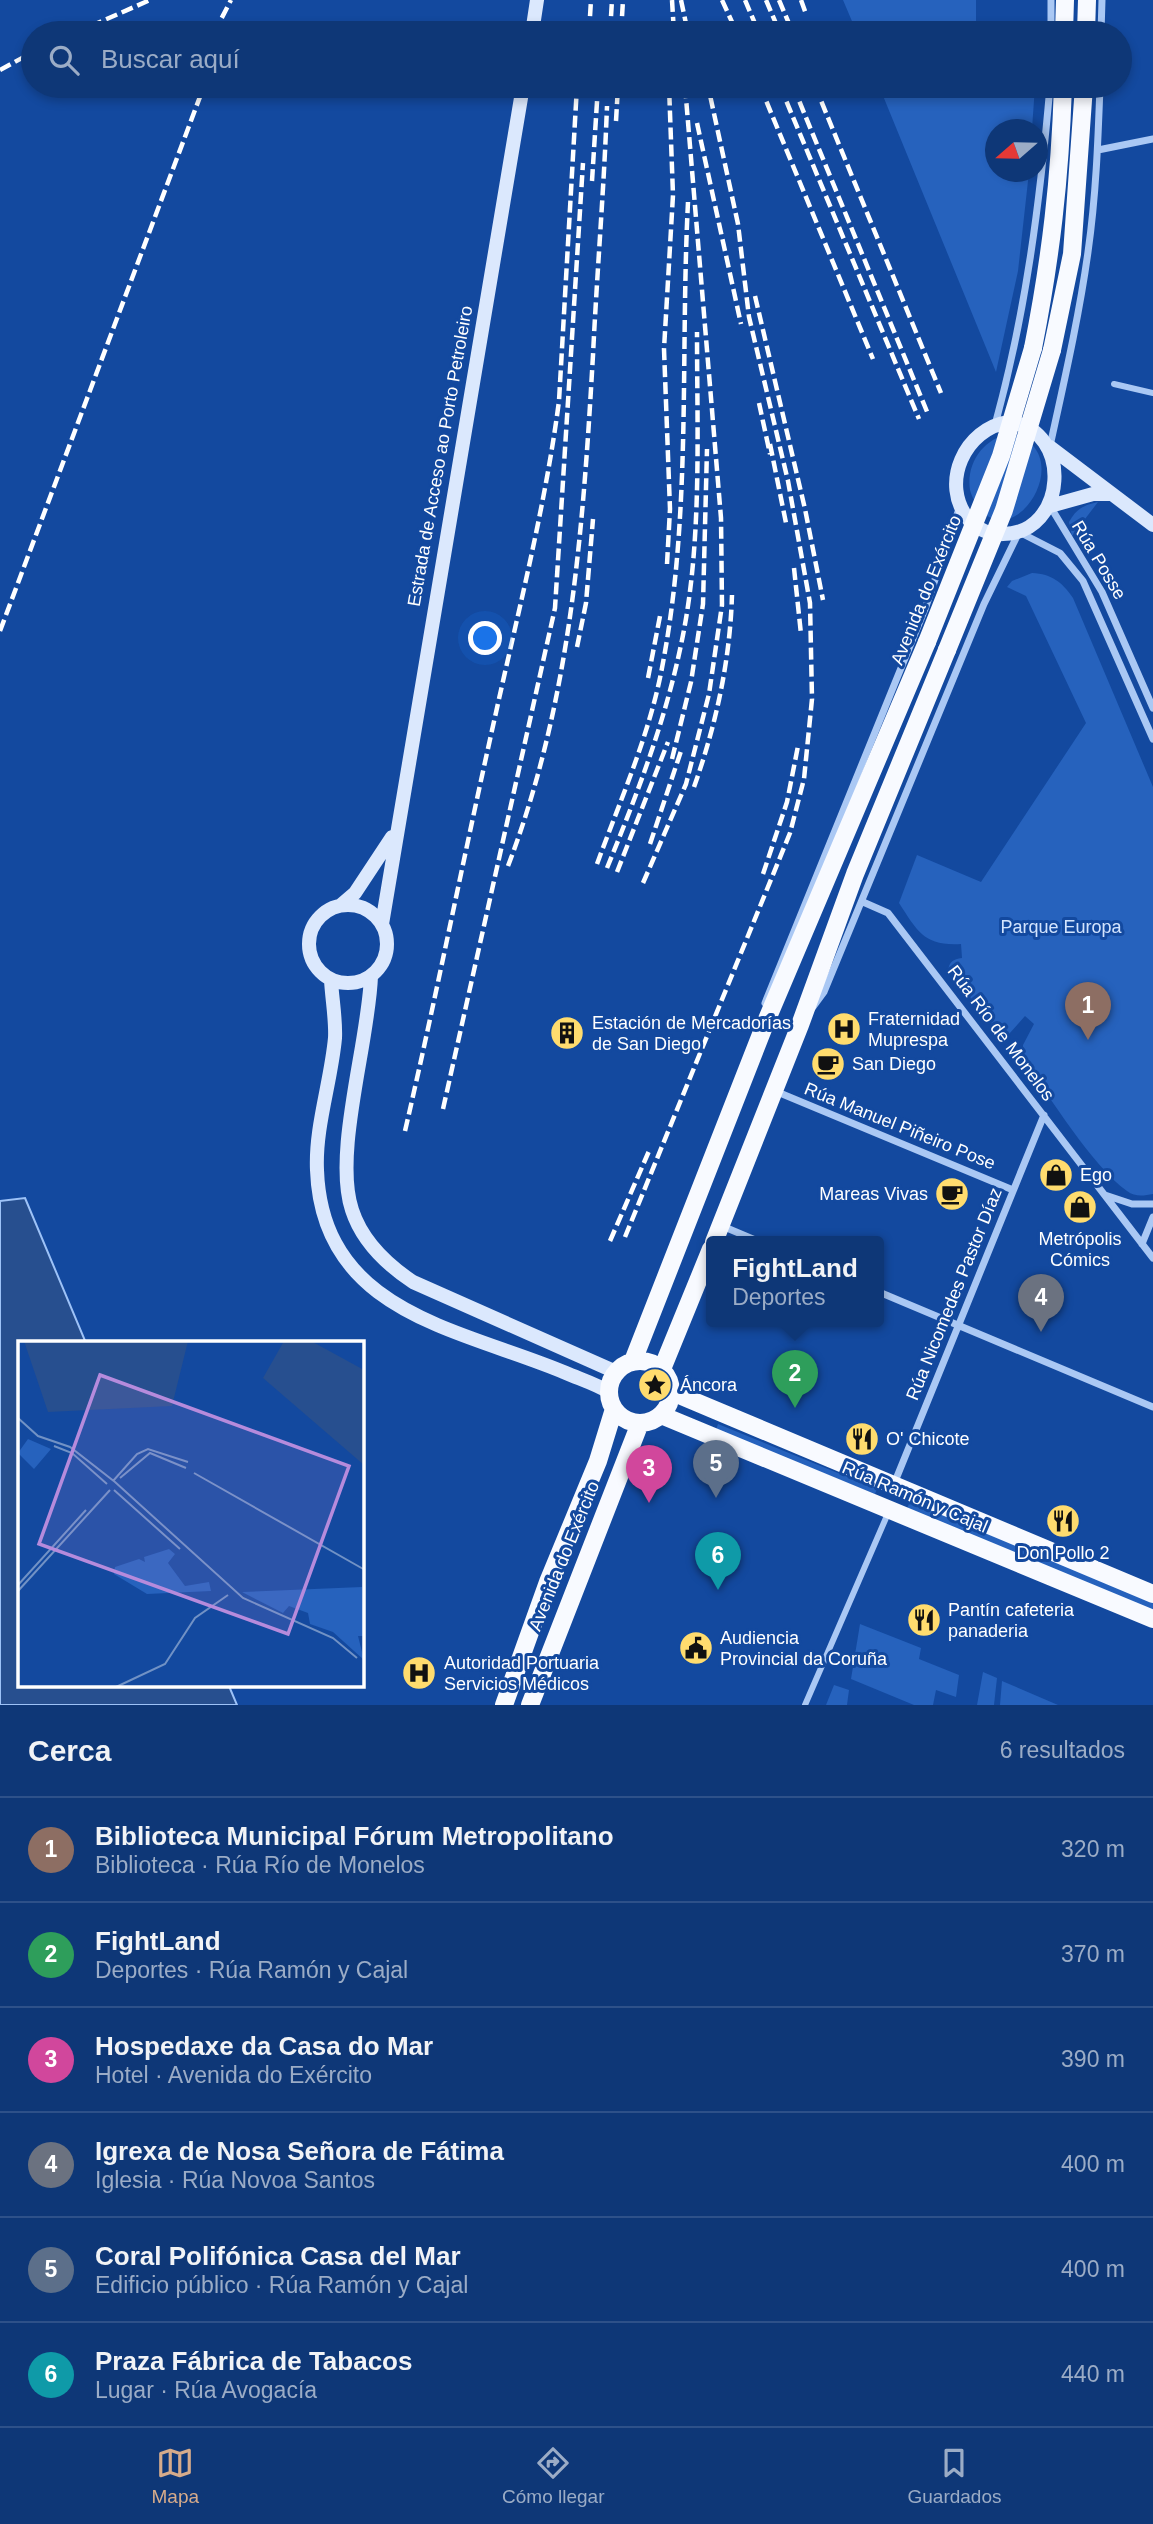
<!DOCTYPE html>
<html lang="es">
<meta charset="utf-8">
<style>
:root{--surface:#0e3777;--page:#1c427f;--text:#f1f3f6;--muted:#9bacc6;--line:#2e5189;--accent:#d6ab8b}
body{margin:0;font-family:Helvetica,sans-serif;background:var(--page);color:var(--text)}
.compass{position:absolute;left:985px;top:119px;width:63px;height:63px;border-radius:50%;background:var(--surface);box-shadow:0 4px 10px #0003;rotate:250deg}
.you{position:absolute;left:486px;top:639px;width:24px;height:24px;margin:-18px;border:5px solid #fff;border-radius:50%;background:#1a73e8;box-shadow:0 0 0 10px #1a73e833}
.badge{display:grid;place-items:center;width:46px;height:46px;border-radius:50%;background:var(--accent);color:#fff;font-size:23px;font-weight:700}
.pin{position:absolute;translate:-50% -58px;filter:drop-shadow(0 2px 4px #0008)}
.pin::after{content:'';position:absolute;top:37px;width:24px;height:21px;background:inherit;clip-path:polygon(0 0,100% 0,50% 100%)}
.popup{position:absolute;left:706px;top:1236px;width:178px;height:91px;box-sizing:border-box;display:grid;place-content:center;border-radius:7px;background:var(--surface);filter:drop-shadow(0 2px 5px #0005);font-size:23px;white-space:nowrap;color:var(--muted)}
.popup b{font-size:26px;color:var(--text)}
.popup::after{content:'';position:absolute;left:50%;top:100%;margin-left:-14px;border:14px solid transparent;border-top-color:var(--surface)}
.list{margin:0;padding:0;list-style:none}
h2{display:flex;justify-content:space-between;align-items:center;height:91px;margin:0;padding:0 28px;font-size:30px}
h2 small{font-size:23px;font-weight:400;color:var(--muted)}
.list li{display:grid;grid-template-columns:46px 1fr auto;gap:21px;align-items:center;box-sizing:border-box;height:105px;padding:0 28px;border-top:2px solid var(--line)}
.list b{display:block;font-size:26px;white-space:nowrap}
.list p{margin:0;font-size:23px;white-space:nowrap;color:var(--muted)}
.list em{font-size:23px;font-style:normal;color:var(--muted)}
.icon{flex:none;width:38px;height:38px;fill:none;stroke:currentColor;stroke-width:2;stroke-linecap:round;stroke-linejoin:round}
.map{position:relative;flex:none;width:1153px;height:1705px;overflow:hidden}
.search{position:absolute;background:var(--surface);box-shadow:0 4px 10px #0003;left:21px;right:21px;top:21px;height:77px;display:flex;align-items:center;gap:18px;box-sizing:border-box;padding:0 24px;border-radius:38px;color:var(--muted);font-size:26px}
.sheet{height:721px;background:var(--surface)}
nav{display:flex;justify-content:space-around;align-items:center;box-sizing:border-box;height:98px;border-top:2px solid var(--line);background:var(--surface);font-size:19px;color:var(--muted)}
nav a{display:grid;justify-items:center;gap:4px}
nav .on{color:var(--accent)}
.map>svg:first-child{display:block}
.green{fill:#2662bd}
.water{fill:#274f8f;stroke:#9dc2f7;stroke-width:2}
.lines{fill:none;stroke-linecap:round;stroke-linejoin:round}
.pedestrian{stroke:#aac8f4;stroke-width:6}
.minor{stroke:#aac8f4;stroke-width:7}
.secondary{stroke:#dbe8fd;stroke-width:14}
.primary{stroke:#f8faff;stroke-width:18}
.rail{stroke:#fff;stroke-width:4.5;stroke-dasharray:12 5;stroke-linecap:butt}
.primary-bridge{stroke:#f8faff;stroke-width:18}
.labels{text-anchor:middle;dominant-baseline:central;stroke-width:6;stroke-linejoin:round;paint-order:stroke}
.street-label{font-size:18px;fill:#fff;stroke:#13499f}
.park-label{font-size:18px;fill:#d3e4fe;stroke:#13499f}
.poi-label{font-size:18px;fill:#fff;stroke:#13499f;text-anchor:start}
.inset-road{fill:none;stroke:#7192c5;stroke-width:2}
.view{fill:#b68bdc;fill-opacity:0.15;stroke:#b68bdc;stroke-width:3.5}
.inset-edge{fill:none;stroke:#fff;stroke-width:3.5}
</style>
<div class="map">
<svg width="1153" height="1705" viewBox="0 0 1153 1705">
<rect width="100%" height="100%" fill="#13499f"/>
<path class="green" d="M843,0H976V33H857Z
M879,86H1035L1032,129L996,130V172H1029L1018,271L996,372Z
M1010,434C1080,449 1017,554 980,509C976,503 972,498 970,490C966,464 983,438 1010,434Z
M1098,502L1072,536L1069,522C1076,509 1084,505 1098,502Z
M1032,573C1052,574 1062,582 1073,598L1153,787V1194C1143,1196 1135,1197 1127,1191C1091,1165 1051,1097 1023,1061V1045L1034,1024L1025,1016L1009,1034L1002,1036L948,971C949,962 953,959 962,958L961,944C924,946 918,932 899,903L917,855L981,882L1086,723L1026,596L1007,587L1012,581Z
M718,1424L877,1489L875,1494L716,1430Z
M910,1501L1153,1602V1611L907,1509Z
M860,1624L921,1648L919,1659L959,1675L956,1697L936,1690L933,1705H914L851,1679Z
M983,1672L997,1678L994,1705H977Z
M1002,1681L1058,1705H1000Z
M834,1685L849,1690L847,1705H826Z"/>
<path class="water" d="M25,1198L86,1343H19V1686H229L237,1705H0V1201Z"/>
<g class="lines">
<path class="pedestrian" d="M1114,384L1153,393
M805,1705L889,1511"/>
<path class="minor" d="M1051,33V0
M1101,33L1102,0
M1098,150L1153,139
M995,425C1026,312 1040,202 1050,86
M1050,446C1064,382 1079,317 1088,252C1096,196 1098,141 1100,86
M1050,506L1102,592L1153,708
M863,902L888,913L1153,1258
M765,1003L925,609L960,506
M813,1007L824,992L984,604L1019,532L1060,553L1083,581L1153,739
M775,1091L1013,1190
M1105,1195L1132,1204H1153
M722,1226L760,1242
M1142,1244L1153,1217
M879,1292L1153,1407
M894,1484L1044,1115"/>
<path class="secondary" d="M532,33L537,0
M1009,422C1074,429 1067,534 1003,534C991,535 978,530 969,520C939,484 965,428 1009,422Z
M1050,447L1153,525
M1050,506L1093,494H1110
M309 944a39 39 0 1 1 78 0a39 39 0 1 1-78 0Z
M341,905L355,893L392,837
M382,924L523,86
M371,976C369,1041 333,1153 352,1210C362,1241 386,1264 413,1282L616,1372
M331,980C332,999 336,1020 335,1038C331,1082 315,1127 317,1170C322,1314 462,1329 566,1373C580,1379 596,1384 609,1392"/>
<path class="primary" d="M1064,33L1065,0
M1086,33L1087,0
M1033,348C1051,257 1060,178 1063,86
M1052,350L1072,254L1084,86
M714,1242L800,1025L855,874L947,650
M609 1392a31 31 0 1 1 62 0a31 31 0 1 1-62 0Z
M633,1361L765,1024L927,642
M662,1369L711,1249
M672,1392L1153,1594
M661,1415L1153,1619
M504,1705L548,1582L598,1461L614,1409
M530,1705L640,1423"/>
<path class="rail" d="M672,0L674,33
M681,0L688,33
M722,0L737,33
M745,0L759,33
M766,0L780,33
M779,0L793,33
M801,0L806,14
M75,33L150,0
M214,33L231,0
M589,33L591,0
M610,33L612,0
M621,33L623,0
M0,70L33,52
M760,86L873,359
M780,86L919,419
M793,86L928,414
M815,86L941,393
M616,121L618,86
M697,123L741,324
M592,181L598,86
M755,296L805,509L823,600
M759,403L770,454
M770,444L786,523
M667,564L670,509L664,349L673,195L669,86
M794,568L801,634
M0,631L204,86
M577,647L586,603L593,519
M648,678L660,616
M672,759L691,682L703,604L707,449
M694,787C716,725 730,661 732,595
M650,844L681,751
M597,864C620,801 648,738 661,673C692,518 680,359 688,202
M508,866C571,701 583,529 593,355C597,272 604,189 607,106
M607,868C638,792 667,717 683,635C702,539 697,430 697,332
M617,872L668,742
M763,874L787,802L798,746
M643,883L686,784L709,694L722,605L721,518L685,86
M443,1109L555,608L583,163
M405,1131C437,993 464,855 495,717C518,612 545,508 559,401L577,86
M625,1237L790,833L804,779L812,699L810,603L788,481L749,317L738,224L708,86
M610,1241L649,1151"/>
<path class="primary-bridge" d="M927,642L1001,456L1033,348
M947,650L1004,510L1052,350"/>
</g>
<defs>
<g id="hospital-disc" transform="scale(1.75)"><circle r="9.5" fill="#ffdc6e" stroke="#13499f"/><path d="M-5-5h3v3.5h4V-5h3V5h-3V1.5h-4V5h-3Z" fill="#111"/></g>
<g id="building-disc" transform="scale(1.75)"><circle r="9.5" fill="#ffdc6e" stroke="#13499f"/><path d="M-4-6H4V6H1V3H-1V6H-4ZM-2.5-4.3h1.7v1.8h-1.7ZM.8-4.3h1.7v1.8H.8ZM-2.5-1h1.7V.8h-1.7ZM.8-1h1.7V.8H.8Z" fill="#111"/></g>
<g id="cafe-disc" transform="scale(1.75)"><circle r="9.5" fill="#ffdc6e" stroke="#13499f"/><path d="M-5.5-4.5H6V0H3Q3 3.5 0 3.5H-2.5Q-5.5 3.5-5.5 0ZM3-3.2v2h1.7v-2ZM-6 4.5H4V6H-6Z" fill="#111"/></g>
<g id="shop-disc" transform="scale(1.75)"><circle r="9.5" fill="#ffdc6e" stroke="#13499f"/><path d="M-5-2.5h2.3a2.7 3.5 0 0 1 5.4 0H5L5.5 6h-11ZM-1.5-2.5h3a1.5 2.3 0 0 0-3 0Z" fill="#111"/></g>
<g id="sight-disc" transform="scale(1.75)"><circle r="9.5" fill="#ffdc6e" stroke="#13499f"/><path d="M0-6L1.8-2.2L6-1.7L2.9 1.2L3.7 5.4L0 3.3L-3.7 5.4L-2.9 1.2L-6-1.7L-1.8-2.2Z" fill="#111"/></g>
<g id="restaurant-disc" transform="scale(1.75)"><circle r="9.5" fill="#ffdc6e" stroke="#13499f"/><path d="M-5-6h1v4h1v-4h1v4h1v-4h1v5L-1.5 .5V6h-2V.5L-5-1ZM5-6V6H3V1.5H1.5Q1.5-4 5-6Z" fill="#111"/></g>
<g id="civic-disc" transform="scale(1.75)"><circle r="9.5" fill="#ffdc6e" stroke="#13499f"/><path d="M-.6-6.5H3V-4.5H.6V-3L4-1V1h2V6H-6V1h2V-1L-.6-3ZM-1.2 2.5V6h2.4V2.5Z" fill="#111"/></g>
</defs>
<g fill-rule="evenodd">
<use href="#hospital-disc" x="844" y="1029"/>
<use href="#building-disc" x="567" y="1033"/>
<use href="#cafe-disc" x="828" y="1064"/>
<use href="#shop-disc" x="1056" y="1175"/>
<use href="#cafe-disc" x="952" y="1194"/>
<use href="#shop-disc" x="1080" y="1207"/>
<use href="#sight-disc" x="655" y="1385"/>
<use href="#restaurant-disc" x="862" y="1439"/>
<use href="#restaurant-disc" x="1063" y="1521"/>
<use href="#restaurant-disc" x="924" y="1620"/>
<use href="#civic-disc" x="696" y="1648"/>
<use href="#hospital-disc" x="419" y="1673"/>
</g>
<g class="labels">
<g class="street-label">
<text transform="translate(440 456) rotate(-80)">Estrada de Acceso ao Porto Petroleiro</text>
<text transform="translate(1099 560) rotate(59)">Rúa Posse</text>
<text transform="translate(926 590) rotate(-68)">Avenida do Exército</text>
<text transform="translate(1001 1033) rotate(53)">Rúa Río de Monelos</text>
<text transform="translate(900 1126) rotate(22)">Rúa Manuel Piñeiro Pose</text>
<text transform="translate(954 1294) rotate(-68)">Rúa Nicomedes Pastor Díaz</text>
<text transform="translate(915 1497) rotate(23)">Rúa Ramón y Cajal</text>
<text transform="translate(564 1556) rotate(-68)">Avenida do Exército</text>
</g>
<g class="park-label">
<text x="1061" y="927">Parque Europa</text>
</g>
<g class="poi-label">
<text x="868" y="1019">Fraternidad<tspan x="868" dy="21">Muprespa</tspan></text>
<text x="592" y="1023">Estación de Mercadorías<tspan x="592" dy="21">de San Diego</tspan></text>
<text x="852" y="1064">San Diego</text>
<text x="1080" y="1175">Ego</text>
<text x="928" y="1194" text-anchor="end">Mareas Vivas</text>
<text x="1080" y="1239" text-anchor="middle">Metrópolis<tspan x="1080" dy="21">Cómics</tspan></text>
<text x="680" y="1385">Áncora</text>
<text x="886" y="1439">O' Chicote</text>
<text x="1063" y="1553" text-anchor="middle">Don Pollo 2</text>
<text x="948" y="1610">Pantín cafeteria<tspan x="948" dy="21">panaderia</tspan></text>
<text x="720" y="1638">Audiencia<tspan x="720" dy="21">Provincial da Coruña</tspan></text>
<text x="444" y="1663">Autoridad Portuaria<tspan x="444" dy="21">Servicios Médicos</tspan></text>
</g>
</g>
<g transform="translate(18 1341)">
<rect width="346" height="346" fill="#13499f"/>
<path d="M10,98L33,108L16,128L0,112ZM151,208L157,213L150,222L167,245L191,241L193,250L129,253L96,233L97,226L121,218L127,221L126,216ZM344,246L346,295H340L346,319L315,291L292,283L290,272L271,265L265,272L224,251Z" fill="#2662bd"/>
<path d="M6,0H170L154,65L30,71ZM266,0H293L346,29V124L245,37Z" fill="#274f8f"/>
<path class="inset-road" d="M0,77L20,95L52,106L97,141L225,257L315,297L339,317M36,105L54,112L89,143M176,132L347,229M102,137L132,112L168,127M95,140L119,113L130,108L170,121M96,149L162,208M0,244L68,169M0,250L92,149M98,346L147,323L177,277L210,254"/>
<path class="view" d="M82,34L331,125L270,293L21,203Z"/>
<rect width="346" height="346" class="inset-edge"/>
</g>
</svg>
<svg class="compass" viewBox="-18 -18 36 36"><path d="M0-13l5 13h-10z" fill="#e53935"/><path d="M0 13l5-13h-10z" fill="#9bacc6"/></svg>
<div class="you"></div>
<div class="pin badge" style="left:1088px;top:1040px;background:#8d6e63">1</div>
<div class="pin badge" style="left:795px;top:1408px;background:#2e9e5b">2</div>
<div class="popup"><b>FightLand</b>Deportes</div>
<div class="pin badge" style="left:649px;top:1503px;background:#d1479c">3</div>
<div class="pin badge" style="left:1041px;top:1332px;background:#6b7280">4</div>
<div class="pin badge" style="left:716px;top:1498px;background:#5c6f8a">5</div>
<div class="pin badge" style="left:718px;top:1590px;background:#0f9aa8">6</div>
<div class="search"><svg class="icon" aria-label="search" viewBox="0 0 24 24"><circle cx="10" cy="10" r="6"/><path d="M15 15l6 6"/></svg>Buscar aquí</div>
</div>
<section class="sheet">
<h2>Cerca<small>6 resultados</small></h2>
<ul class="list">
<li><span class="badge" style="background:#8d6e63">1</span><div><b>Biblioteca Municipal Fórum Metropolitano</b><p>Biblioteca · Rúa Río de Monelos</p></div><em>320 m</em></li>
<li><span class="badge" style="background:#2e9e5b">2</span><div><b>FightLand</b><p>Deportes · Rúa Ramón y Cajal</p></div><em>370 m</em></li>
<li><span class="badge" style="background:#d1479c">3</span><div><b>Hospedaxe da Casa do Mar</b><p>Hotel · Avenida do Exército</p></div><em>390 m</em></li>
<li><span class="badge" style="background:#6b7280">4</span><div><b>Igrexa de Nosa Señora de Fátima</b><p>Iglesia · Rúa Novoa Santos</p></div><em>400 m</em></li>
<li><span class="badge" style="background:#5c6f8a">5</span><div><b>Coral Polifónica Casa del Mar</b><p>Edificio público · Rúa Ramón y Cajal</p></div><em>400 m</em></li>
<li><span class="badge" style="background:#0f9aa8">6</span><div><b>Praza Fábrica de Tabacos</b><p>Lugar · Rúa Avogacía</p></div><em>440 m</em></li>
</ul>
</section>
<nav>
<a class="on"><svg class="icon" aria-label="map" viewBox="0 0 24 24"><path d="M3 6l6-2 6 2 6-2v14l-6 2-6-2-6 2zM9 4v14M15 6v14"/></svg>Mapa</a>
<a><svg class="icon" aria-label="directions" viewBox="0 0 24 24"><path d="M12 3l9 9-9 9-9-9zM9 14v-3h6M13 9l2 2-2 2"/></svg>Cómo llegar</a>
<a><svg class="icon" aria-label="saved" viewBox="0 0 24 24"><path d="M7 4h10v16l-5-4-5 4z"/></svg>Guardados</a>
</nav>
